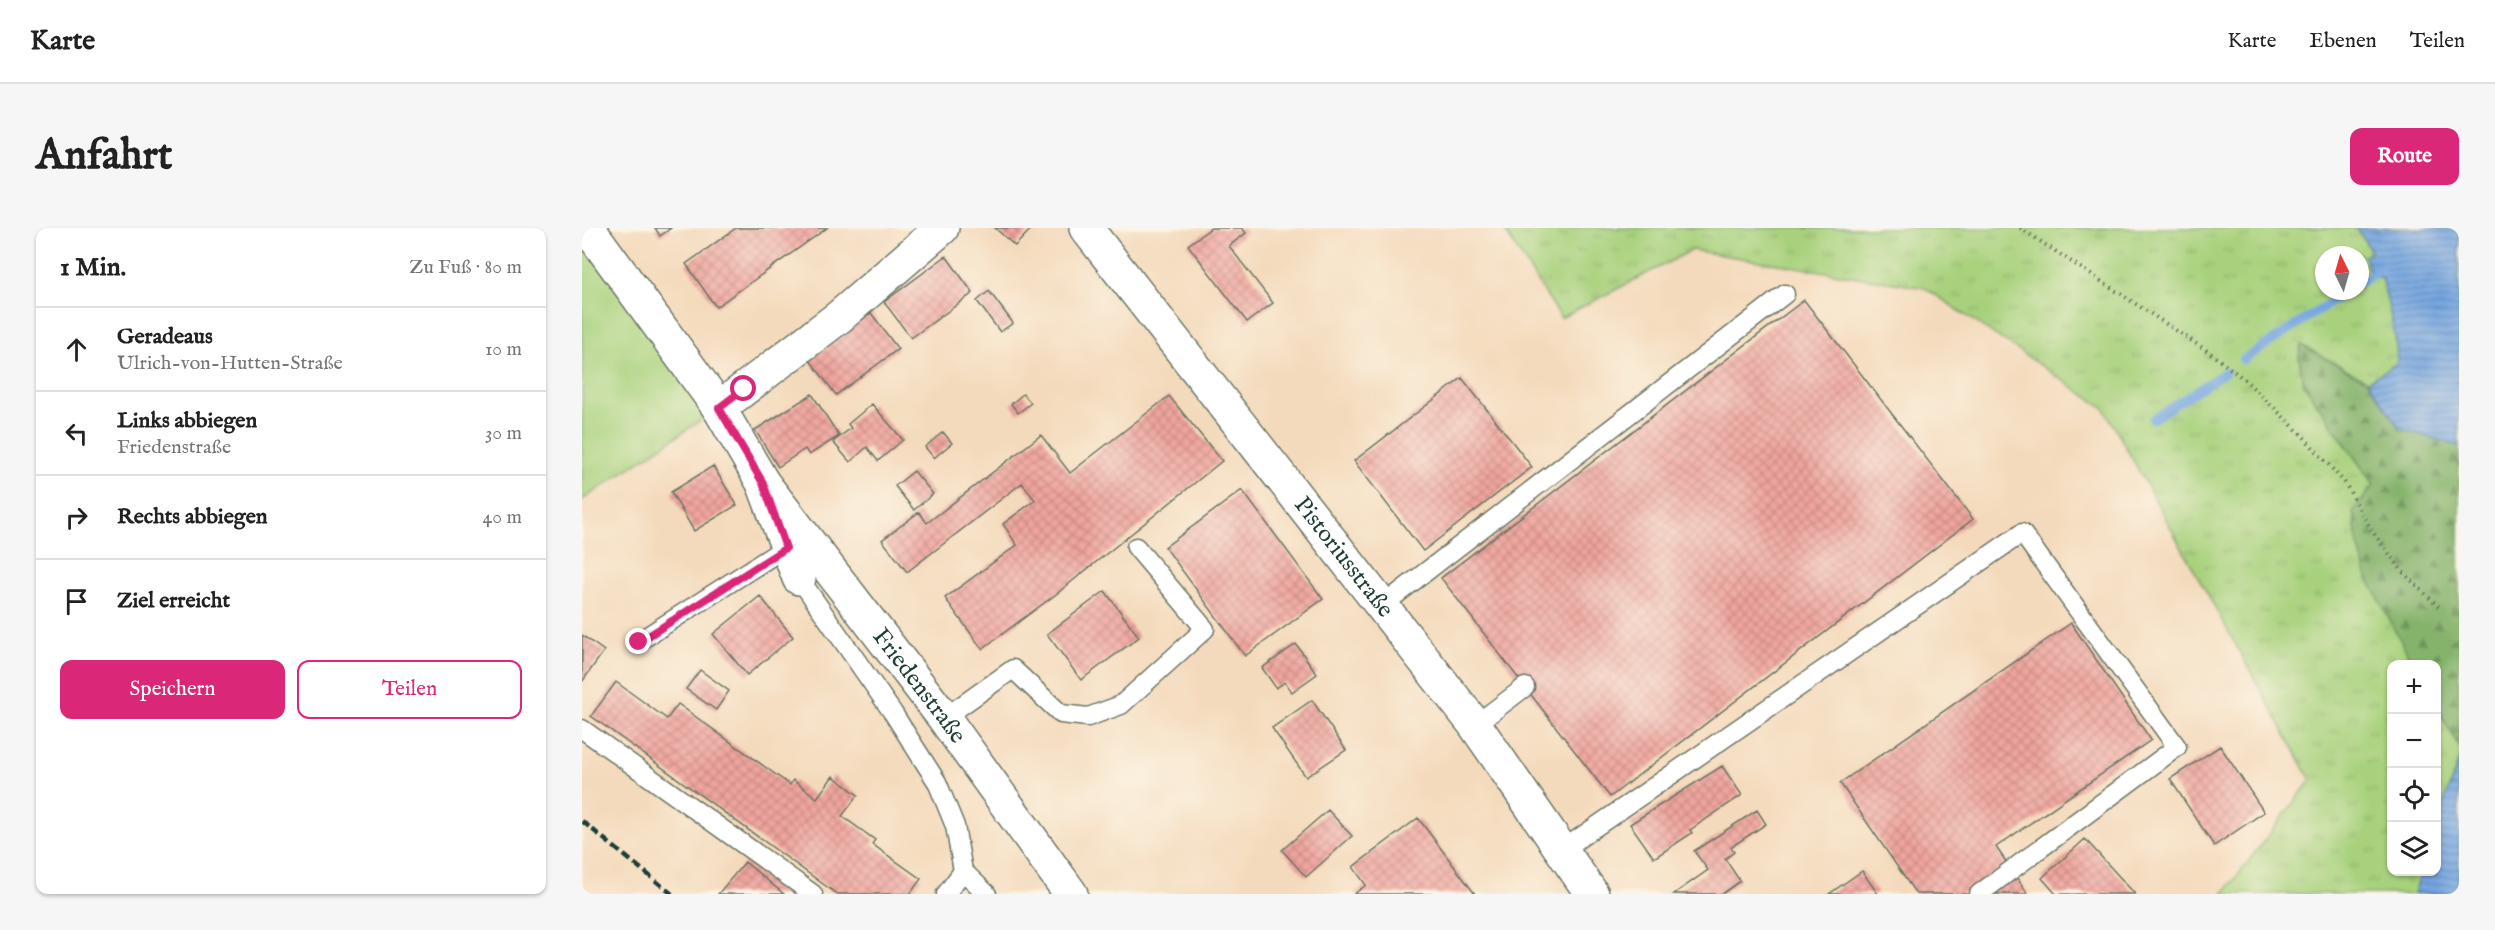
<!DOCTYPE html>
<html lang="de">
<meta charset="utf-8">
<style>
:root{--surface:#fff;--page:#f6f6f6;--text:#222;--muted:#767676;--line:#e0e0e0;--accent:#db2777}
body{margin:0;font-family:"IM FELL English",serif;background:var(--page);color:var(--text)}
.controls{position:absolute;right:18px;bottom:18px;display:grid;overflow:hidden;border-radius:12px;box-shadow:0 2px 4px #0004}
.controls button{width:54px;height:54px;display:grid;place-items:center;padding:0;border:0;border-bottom:2px solid var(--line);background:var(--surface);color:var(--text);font:30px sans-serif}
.compass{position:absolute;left:1733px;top:18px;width:54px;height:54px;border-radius:50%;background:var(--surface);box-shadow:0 2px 4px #0004;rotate:355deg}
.stop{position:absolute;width:18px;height:18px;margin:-14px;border:4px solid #db2777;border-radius:50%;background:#fff}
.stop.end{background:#db2777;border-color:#fff;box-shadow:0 2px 6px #0008}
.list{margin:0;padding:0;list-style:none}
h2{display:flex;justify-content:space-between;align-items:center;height:78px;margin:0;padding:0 24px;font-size:26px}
h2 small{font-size:20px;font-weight:400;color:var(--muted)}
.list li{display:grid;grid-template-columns:39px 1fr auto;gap:18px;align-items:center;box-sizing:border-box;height:84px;padding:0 24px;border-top:2px solid var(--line)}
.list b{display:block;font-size:22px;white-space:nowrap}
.list p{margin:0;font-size:20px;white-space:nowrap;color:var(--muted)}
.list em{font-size:20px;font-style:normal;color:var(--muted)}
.actions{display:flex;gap:12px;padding:18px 24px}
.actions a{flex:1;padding:14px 0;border:2px solid var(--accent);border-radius:12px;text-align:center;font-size:21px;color:var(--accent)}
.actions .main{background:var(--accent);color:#fff}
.icon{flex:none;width:33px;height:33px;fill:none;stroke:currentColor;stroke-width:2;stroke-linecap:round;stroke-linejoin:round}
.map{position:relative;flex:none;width:1877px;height:666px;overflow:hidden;border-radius:12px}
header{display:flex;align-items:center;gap:36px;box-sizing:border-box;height:84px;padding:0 30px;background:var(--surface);border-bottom:2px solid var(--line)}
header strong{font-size:28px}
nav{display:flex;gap:33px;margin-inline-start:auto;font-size:21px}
.intro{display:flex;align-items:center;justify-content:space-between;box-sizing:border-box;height:144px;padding:0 36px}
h1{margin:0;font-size:42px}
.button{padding:15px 27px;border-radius:12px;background:var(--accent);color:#fff;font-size:21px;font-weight:700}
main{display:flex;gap:36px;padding:0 36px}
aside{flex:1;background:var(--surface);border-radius:12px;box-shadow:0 2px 4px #0004}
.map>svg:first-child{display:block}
.grass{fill:url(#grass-tufts);stroke:#638758;stroke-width:1.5;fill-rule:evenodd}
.forest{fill:url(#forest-firs);stroke:#527850;stroke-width:1.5}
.garden{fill:#a7d17c;stroke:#638758;stroke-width:1.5}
.water{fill:url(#water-rules);stroke:#4a728a;stroke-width:1.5}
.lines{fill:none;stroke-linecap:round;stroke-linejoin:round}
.stream{stroke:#76a6e0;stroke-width:9}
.building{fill:url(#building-cross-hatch)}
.service-casing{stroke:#6a7464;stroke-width:21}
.minor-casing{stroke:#6a7464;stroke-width:36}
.path{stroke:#6a7464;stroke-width:4;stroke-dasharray:1.5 4.5;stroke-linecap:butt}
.service{stroke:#fff;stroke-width:18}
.minor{stroke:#fff;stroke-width:33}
.rail{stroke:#1f3d34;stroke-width:4.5;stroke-dasharray:9 4.5;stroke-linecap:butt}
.route{stroke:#db2777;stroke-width:8}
.labels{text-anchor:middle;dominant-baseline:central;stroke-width:5;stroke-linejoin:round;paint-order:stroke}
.street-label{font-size:24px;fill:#1f3d34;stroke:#fcf5e5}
</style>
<header>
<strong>Karte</strong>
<nav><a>Karte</a><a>Ebenen</a><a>Teilen</a></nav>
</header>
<div class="intro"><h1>Anfahrt</h1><a class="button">Route</a></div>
<main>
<aside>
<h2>1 Min.<small>Zu Fuß · 80 m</small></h2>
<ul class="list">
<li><svg class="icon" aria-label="ahead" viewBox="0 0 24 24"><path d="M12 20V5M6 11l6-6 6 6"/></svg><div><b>Geradeaus</b><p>Ulrich-von-Hutten-Straße</p></div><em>10 m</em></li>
<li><svg class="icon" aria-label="left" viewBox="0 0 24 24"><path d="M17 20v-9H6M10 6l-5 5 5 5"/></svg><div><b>Links abbiegen</b><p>Friedenstraße</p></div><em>30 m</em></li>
<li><svg class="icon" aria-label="right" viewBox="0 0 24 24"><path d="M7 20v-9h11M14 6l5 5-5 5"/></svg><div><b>Rechts abbiegen</b></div><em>40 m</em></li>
<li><svg class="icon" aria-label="arrive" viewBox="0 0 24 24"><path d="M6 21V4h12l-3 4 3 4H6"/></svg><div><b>Ziel erreicht</b></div></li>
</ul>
<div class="actions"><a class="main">Speichern</a><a>Teilen</a></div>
</aside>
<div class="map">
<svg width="1877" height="666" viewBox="0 0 1877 666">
<defs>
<pattern id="grass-tufts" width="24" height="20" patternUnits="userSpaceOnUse" patternTransform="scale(1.5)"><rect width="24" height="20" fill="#a7d17c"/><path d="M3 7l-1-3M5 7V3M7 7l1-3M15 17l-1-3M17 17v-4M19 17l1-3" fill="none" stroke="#8fb46c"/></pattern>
<pattern id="forest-firs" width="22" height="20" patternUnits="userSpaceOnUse" patternTransform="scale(1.5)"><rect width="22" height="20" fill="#85b36c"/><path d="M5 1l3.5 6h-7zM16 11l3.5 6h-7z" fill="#6c935a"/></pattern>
<pattern id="water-rules" width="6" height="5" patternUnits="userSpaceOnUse" patternTransform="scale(1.5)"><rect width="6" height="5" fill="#76a6e0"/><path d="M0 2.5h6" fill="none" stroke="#6088b6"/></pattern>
<pattern id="building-cross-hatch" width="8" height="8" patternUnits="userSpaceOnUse" patternTransform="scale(1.5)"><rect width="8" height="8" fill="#f1a59f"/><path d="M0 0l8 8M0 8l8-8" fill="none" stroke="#c38882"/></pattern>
</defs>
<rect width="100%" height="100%" fill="#fcf5e5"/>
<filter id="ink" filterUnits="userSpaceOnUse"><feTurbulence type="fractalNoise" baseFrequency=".0167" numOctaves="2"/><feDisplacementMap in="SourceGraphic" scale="12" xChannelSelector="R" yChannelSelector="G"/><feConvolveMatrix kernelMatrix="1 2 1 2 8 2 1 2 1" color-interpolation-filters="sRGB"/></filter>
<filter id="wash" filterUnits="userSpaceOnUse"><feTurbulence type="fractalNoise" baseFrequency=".008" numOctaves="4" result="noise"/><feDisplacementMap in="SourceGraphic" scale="24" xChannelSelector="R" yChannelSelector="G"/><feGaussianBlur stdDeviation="1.35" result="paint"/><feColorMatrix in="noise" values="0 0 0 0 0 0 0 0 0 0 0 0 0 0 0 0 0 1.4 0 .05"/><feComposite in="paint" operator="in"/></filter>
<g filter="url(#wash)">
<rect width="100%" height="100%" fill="#f4dabc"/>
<path class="grass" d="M932,0H1775C1779,9 1785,16 1789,24C1806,54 1814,101 1815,135L1786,153L1719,117L1717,130L1722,157L1792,257L1771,284L1776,317L1831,436H1810V644H1839L1832,666H1641L1729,552L1522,180L1343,60L1110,22L979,90L924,5ZM1742,27H1778V63H1742Z
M1854,479L1877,518V531L1855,595Z"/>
<path class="forest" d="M1719,117L1786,153L1818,201L1877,218V518L1855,479L1854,436H1831L1785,348L1776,317L1771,284L1792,257L1722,157L1717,130Z"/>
<path class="garden" d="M0,0L137,180L0,272Z"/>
<path class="water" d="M1775,0H1877V218L1818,201L1786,153L1815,135L1814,112L1800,50L1789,48L1782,28L1789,23Z
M1877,531V666H1832L1839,644H1854L1855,595Z"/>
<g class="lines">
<path class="stream" d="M1778,55L1798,41
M1661,132L1766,63
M1571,191L1643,144"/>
</g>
<g id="blocks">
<path class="building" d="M73,0H89L78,8Z
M154,0H245L134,79L104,36Z
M413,0H450L433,18Z
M629,0H660L664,5L647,18L691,75L665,94L606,17Z
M364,28L391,65L329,110L302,74Z
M407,63L431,95L418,104L395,73Z
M1222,72L1391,291L1028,569L859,350Z
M289,85L316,121L254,167L227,131Z
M880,150L950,239L841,323L772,233Z
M230,166L257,208L227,227L223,221L196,239L173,202Z
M441,166L449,175L436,185L429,176Z
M587,168L640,233L473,367L400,421L363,370L435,317L421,296L453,272L440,255L325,344L300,312L337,284L345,295L459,207L488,245Z
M290,176L321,212L296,233L285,219L268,234L251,214L269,200L266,196Z
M361,204L370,215L352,230L343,219Z
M131,238L155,277L112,303L89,264Z
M332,243L351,266L332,282L313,258Z
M660,262L741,371L663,428L583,319Z
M523,363L557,409L499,452L465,406Z
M178,368L211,409L165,447L131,406Z
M1489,395L1569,512L1414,619L1446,666H1334L1258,555Z
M0,407L22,423L0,454Z
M714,416L735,446L710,464L703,454L694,460L680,440Z
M118,442L147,463L134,482L104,461Z
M34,454L85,491L96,476L208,557L211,552L235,570L251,548L276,567L260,588L293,612L290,616L339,651L328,666H255L9,488Z
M730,472L764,522L724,549L690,500Z
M1638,518L1682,584L1632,618L1588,551Z
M1140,538L1160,567L1108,602L1110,605L1072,630L1048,596Z
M746,582L770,608L724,649L700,622Z
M1175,582L1184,596L1149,619L1152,624L1143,631L1158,653L1140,666H1092L1126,642L1112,623Z
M836,590L893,666H772L784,657L771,639Z
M1503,611L1553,666H1474L1460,650Z
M163,634L202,666H136Z
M1280,643L1296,666H1247Z"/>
</g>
</g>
<g filter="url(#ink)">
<use href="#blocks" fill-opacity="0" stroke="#6a7464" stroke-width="1.5"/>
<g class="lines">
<g class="service-casing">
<path id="service" d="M217,350L311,485L355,554L373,598L381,643L405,666
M801,377L1203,66
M56,414L204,319
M362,490L431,441L479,486L506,489L539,477L623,401L554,319
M893,497L943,459
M0,501L231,666
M980,622L1440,305L1595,519L1397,666
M364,666L381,643"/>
</g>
<g class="minor-casing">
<g id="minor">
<path d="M6,0L137,180L181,255L217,350"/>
<path id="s1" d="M504,0L893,497L1010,666"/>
<path d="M137,180L257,89L360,0"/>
<path id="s2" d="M181,255L362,490L489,666"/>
</g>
</g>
<path class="path" d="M1438,0L1624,122L1662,151L1719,206L1763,255L1790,303L1821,344L1857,379"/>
<use href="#service" class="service"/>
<use href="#minor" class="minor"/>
<path class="rail" d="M0,593L90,666"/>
</g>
</g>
<g class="lines" filter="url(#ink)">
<path class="route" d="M57,414L204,320L181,255L137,180L162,161"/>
</g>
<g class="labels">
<g class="street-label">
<text stroke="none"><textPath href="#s1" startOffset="418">Pistoriusstraße</textPath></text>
<text stroke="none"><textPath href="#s2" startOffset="256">Friedenstraße</textPath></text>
</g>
</g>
</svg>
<div class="controls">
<button>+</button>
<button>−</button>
<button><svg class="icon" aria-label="locate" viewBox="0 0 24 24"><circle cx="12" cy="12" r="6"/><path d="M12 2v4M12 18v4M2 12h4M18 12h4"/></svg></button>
<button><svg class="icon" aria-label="layers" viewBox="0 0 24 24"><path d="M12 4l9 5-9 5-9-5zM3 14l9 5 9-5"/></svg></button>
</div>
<svg class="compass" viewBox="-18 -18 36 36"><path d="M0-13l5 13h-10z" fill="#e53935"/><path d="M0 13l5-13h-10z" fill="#767676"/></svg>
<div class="stop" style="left:162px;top:161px"></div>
<div class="stop end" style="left:57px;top:414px"></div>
</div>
</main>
